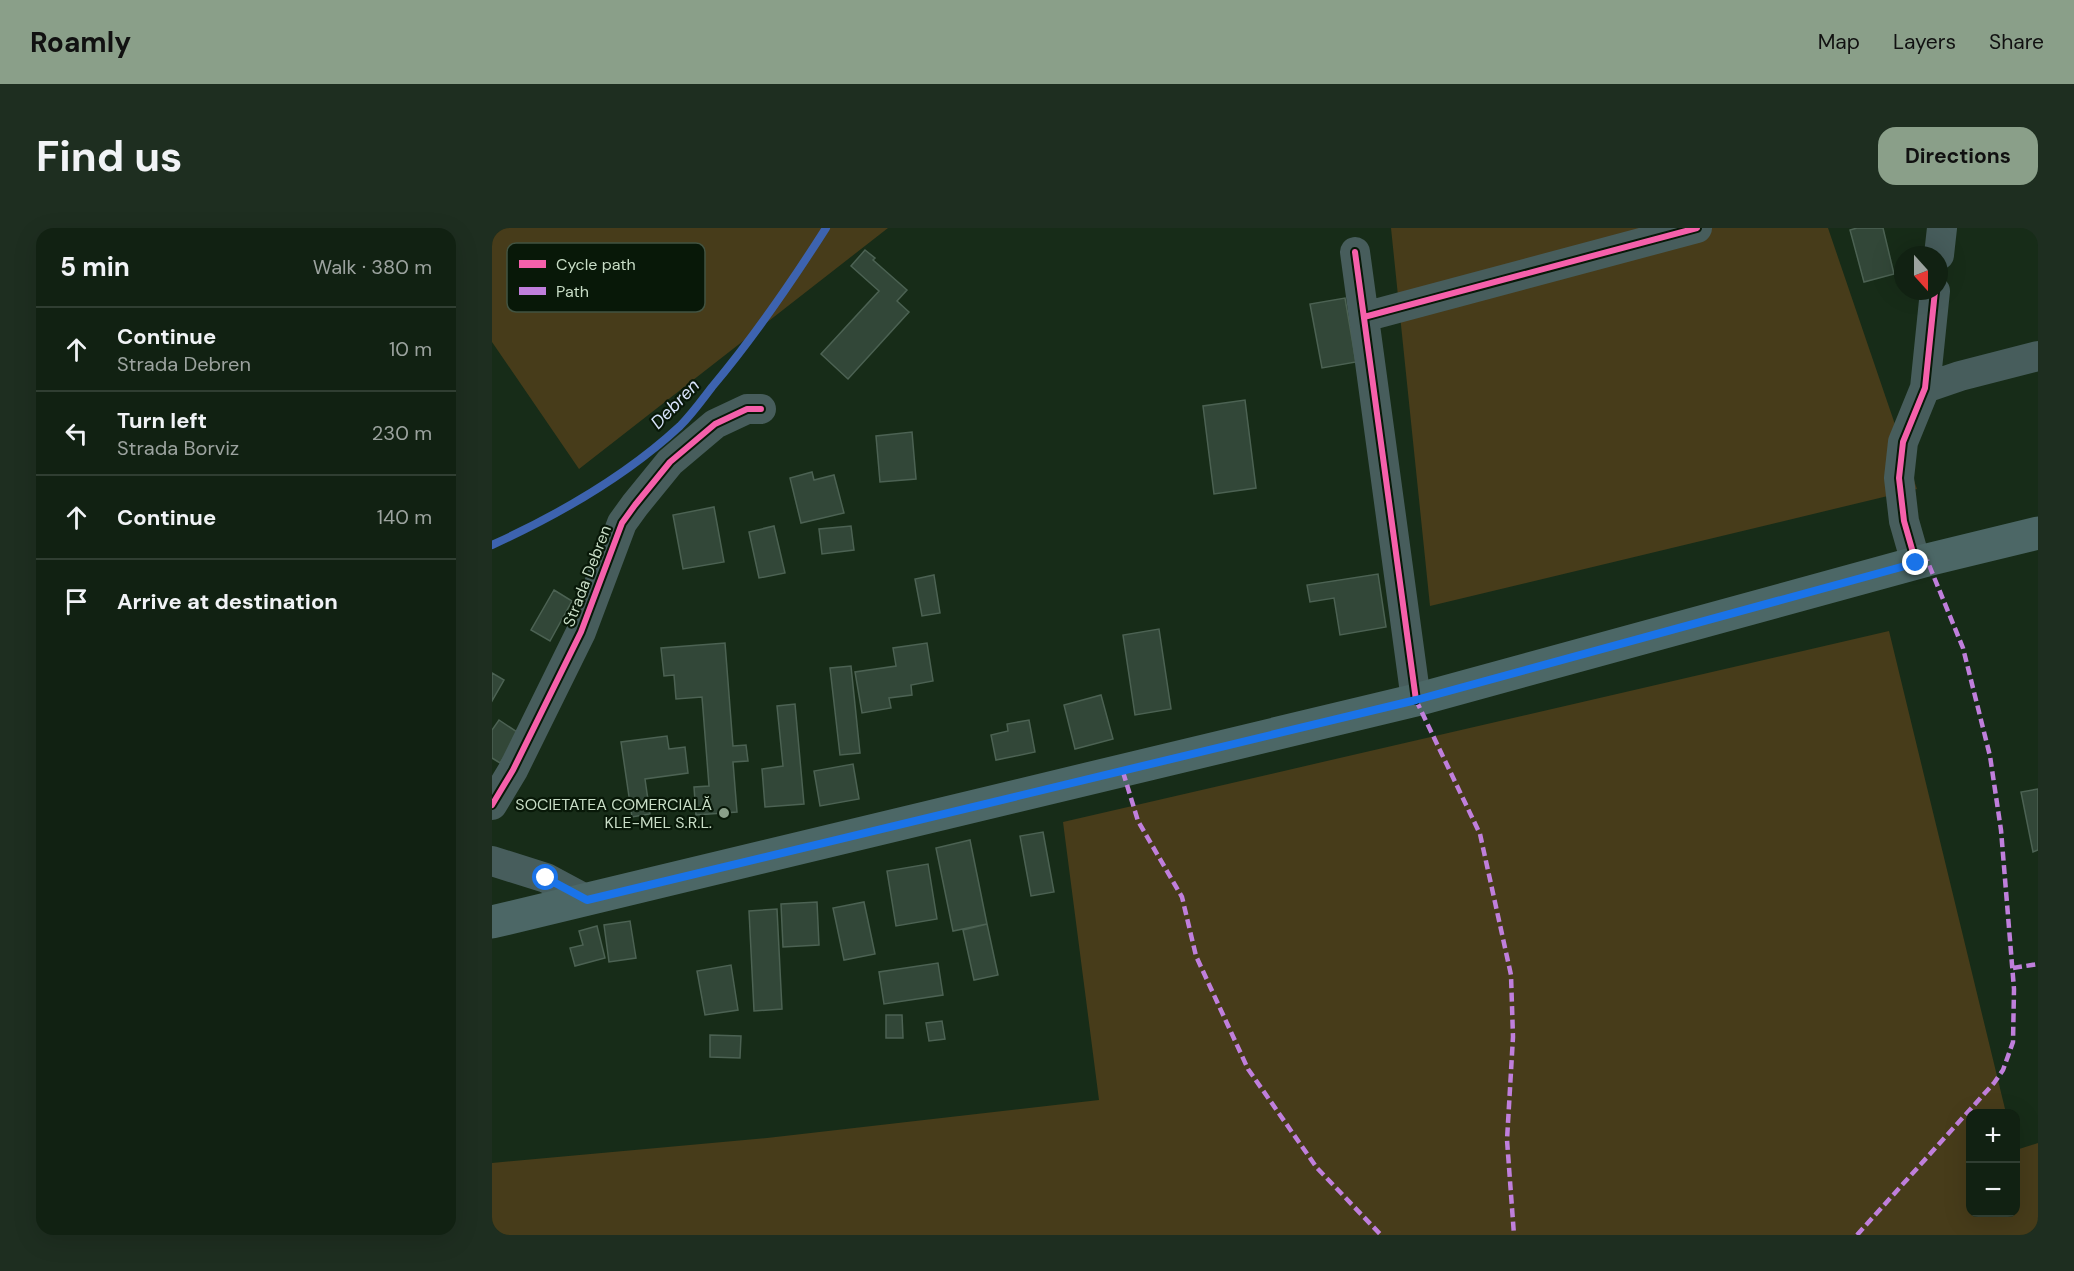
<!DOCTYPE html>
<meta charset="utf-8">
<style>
:root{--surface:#112112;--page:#1e2e20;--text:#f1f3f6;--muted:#9ca39f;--line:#303e32;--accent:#8a9f89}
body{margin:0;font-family:"DM Sans",sans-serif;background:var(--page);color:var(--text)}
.controls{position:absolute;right:18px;bottom:18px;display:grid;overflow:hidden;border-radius:12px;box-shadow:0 6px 24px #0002}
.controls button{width:54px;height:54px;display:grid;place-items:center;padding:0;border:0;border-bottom:2px solid var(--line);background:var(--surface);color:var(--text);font:30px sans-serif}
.compass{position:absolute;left:1402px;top:18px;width:54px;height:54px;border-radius:50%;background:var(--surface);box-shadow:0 6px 24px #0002;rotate:159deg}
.stop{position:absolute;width:18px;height:18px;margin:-14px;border:4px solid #1a73e8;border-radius:50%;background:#fff}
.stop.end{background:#1a73e8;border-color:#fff;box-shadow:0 2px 6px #0008}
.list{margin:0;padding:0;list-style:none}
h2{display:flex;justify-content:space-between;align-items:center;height:78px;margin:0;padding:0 24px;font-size:26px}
h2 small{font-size:20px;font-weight:400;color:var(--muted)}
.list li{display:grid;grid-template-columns:39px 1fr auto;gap:18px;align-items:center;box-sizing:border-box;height:84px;padding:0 24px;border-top:2px solid var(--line)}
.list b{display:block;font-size:22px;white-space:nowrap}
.list p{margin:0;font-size:20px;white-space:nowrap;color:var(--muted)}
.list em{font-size:20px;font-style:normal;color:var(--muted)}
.icon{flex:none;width:33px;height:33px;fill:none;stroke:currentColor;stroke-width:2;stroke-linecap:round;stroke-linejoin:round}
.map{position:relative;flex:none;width:1546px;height:1007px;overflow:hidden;border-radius:18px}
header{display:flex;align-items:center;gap:36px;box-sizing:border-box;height:84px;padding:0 30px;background:var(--accent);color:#111}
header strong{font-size:28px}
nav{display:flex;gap:33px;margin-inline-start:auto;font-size:21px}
.intro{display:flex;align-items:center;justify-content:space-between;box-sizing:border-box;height:144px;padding:0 36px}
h1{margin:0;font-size:42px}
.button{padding:15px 27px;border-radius:18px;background:var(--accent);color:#111;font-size:21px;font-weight:700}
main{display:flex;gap:36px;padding:0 36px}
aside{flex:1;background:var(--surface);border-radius:18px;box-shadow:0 6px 24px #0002}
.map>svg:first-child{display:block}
.green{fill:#473c1a}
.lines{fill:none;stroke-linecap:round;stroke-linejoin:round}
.stream{stroke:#3d63af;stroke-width:8}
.building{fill:#324738;stroke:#4c6253;stroke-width:1.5}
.street{stroke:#475d5c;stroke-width:30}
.secondary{stroke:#4c6766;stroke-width:33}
.quiet{stroke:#c07fdc;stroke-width:4.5;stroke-dasharray:9 4.5;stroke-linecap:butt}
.cycleway-casing{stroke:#081808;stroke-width:10}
.cycleway{stroke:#f560ab;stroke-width:6}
.route{stroke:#1a73e8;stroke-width:8}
.poi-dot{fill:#8a9f89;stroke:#081808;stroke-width:2}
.labels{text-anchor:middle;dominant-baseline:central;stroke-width:4.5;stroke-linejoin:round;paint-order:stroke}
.street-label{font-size:16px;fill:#c8ddc6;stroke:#081808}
.poi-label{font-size:16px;fill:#c8ddc6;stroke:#081808;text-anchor:end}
.water-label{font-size:18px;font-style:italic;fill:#d8e4fb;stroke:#081808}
.key{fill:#081808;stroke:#425341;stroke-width:1.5}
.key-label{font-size:16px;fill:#c8ddc6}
</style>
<header>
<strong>Roamly</strong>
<nav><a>Map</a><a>Layers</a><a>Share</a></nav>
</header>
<div class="intro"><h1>Find us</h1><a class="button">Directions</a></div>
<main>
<aside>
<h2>5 min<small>Walk · 380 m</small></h2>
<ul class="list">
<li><svg class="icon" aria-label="ahead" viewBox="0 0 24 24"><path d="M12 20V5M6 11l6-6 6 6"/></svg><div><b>Continue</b><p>Strada Debren</p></div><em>10 m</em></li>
<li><svg class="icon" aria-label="left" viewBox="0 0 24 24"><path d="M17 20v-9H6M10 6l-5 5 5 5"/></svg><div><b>Turn left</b><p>Strada Borviz</p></div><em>230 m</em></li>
<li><svg class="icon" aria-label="ahead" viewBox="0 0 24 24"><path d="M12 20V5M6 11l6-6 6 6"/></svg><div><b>Continue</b></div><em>140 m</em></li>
<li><svg class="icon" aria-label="arrive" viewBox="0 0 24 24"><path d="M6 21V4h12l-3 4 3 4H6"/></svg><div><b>Arrive at destination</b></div></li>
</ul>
</aside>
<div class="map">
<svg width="1546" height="1007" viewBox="0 0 1546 1007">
<rect width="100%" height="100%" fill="#172c18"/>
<path class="green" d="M0,0H396L87,241L0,114Z
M899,0H1336L1425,261L938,378Z
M1397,403L1514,885L1478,886V984H1524V922L1546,915V1007H0V935L275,910L607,872L571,594Z"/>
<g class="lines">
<path class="stream" d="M0,317C68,286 133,249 188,198C200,186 210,172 220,159C262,109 299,55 334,0"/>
</g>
<path class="building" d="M1365,0H1391L1402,46L1372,54L1358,2Z
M373,22L383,30L381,32L415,62L405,73L417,84L356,151L329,126L387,63L359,38Z
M853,70L864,134L830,140L818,76Z
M753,172L764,260L722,266L711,178Z
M420,204L424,251L388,254L384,208Z
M320,244L322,252L342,247L352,285L309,295L298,250Z
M222,279L232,334L191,341L181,287Z
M282,298L293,345L267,350L257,304Z
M359,298L362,322L330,326L327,301Z
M886,346L894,399L848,407L842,370L818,374L815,357Z
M442,347L448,385L430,388L423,351Z
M62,362L80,373L58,413L39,402Z
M667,401L679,481L643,487L631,407Z
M233,415L241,518L254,517L256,533L241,534L245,584L204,587L202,559L217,558L210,469L184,471L182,447L172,448L169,420Z
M435,415L441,453L419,457L420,467L397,470L399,480L370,485L363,444L404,438L401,420Z
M359,438L368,525L348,527L338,440Z
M0,445L12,452L0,473Z
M609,467L621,511L583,521L572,477Z
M303,476L312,576L273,579L270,541L291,538L285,478Z
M7,492L28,506L8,535L0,530V502Z
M537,492L543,524L504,532L499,507L516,503L515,496Z
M175,508L177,521L193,519L196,545L153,551L158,586L140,589L129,514Z
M361,536L367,571L328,578L322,543Z
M1546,561V622L1541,624L1529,564Z
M551,604L562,664L539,668L528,608Z
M478,612L495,696L461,703L444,620Z
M436,636L445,691L404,698L395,643Z
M325,674L327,717L291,719L289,676Z
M372,674L383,726L352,732L341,680Z
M285,681L290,781L262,783L257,683Z
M138,693L144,730L117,734L112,697Z
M495,696L506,747L482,752L471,702Z
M105,698L113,730L83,738L78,720L91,717L87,703Z
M446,735L451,767L392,776L387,744Z
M239,737L246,782L213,787L205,743Z
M394,787H410L411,810H394Z
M450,793L453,811L437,813L434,795Z
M218,807L249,808L248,830L218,829Z"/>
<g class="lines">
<path class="street" d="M863,24L924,472
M1447,27L1450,0
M872,89L1205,0
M1433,160L1468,148L1546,128
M1424,335L1412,293L1407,250L1411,214L1433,160L1443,63
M0,577L21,542L89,404L130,295L143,277L178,234L223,196L255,181H269
M0,633L54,650L95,672"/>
<path class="secondary" d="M0,694L924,472L1435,332L1546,305"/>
<path class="quiet" d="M924,472L988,606L1019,747L1021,809L1015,912L1022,1007
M631,544L646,593L690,669L704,728L756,841L825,940L889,1007
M1521,740L1546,736
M1365,1007L1502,855L1511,842L1521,814L1522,761L1509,602L1498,528L1471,420L1435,332"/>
<g class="cycleway-casing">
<path id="cycleway" d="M863,24L924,472
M872,89L1205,0
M1424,335L1412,293L1407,250L1411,214L1433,160L1443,63
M0,577L21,542L89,404L130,295L143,277L178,234L223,196L255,181H269"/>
</g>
<use href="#cycleway" class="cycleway"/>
</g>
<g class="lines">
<path class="route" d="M54,650L95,672L924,472L1424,335"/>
</g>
<circle class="poi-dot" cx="232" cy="585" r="6"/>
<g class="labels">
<g class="street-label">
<text transform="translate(95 348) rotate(-69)">Strada Debren</text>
</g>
<g class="poi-label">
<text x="220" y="576">SOCIETATEA COMERCIALĂ<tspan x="220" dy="18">KLE-MEL S.R.L.</tspan></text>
</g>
<g class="water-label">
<text transform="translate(183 176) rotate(-46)">Debren</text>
</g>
</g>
<rect x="15" y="15" width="198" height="69" rx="9" class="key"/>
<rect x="27" y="32" width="27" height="8" fill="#f560ab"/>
<rect x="27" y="59" width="27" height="8" fill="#c07fdc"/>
<g class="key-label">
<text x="64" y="42">Cycle path</text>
<text x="64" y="69">Path</text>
</g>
</svg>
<div class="controls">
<button>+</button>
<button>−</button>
</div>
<svg class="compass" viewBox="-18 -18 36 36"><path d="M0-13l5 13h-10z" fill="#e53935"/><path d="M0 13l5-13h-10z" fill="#9ca39f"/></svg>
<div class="stop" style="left:54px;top:650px"></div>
<div class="stop end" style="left:1424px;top:335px"></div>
</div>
</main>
